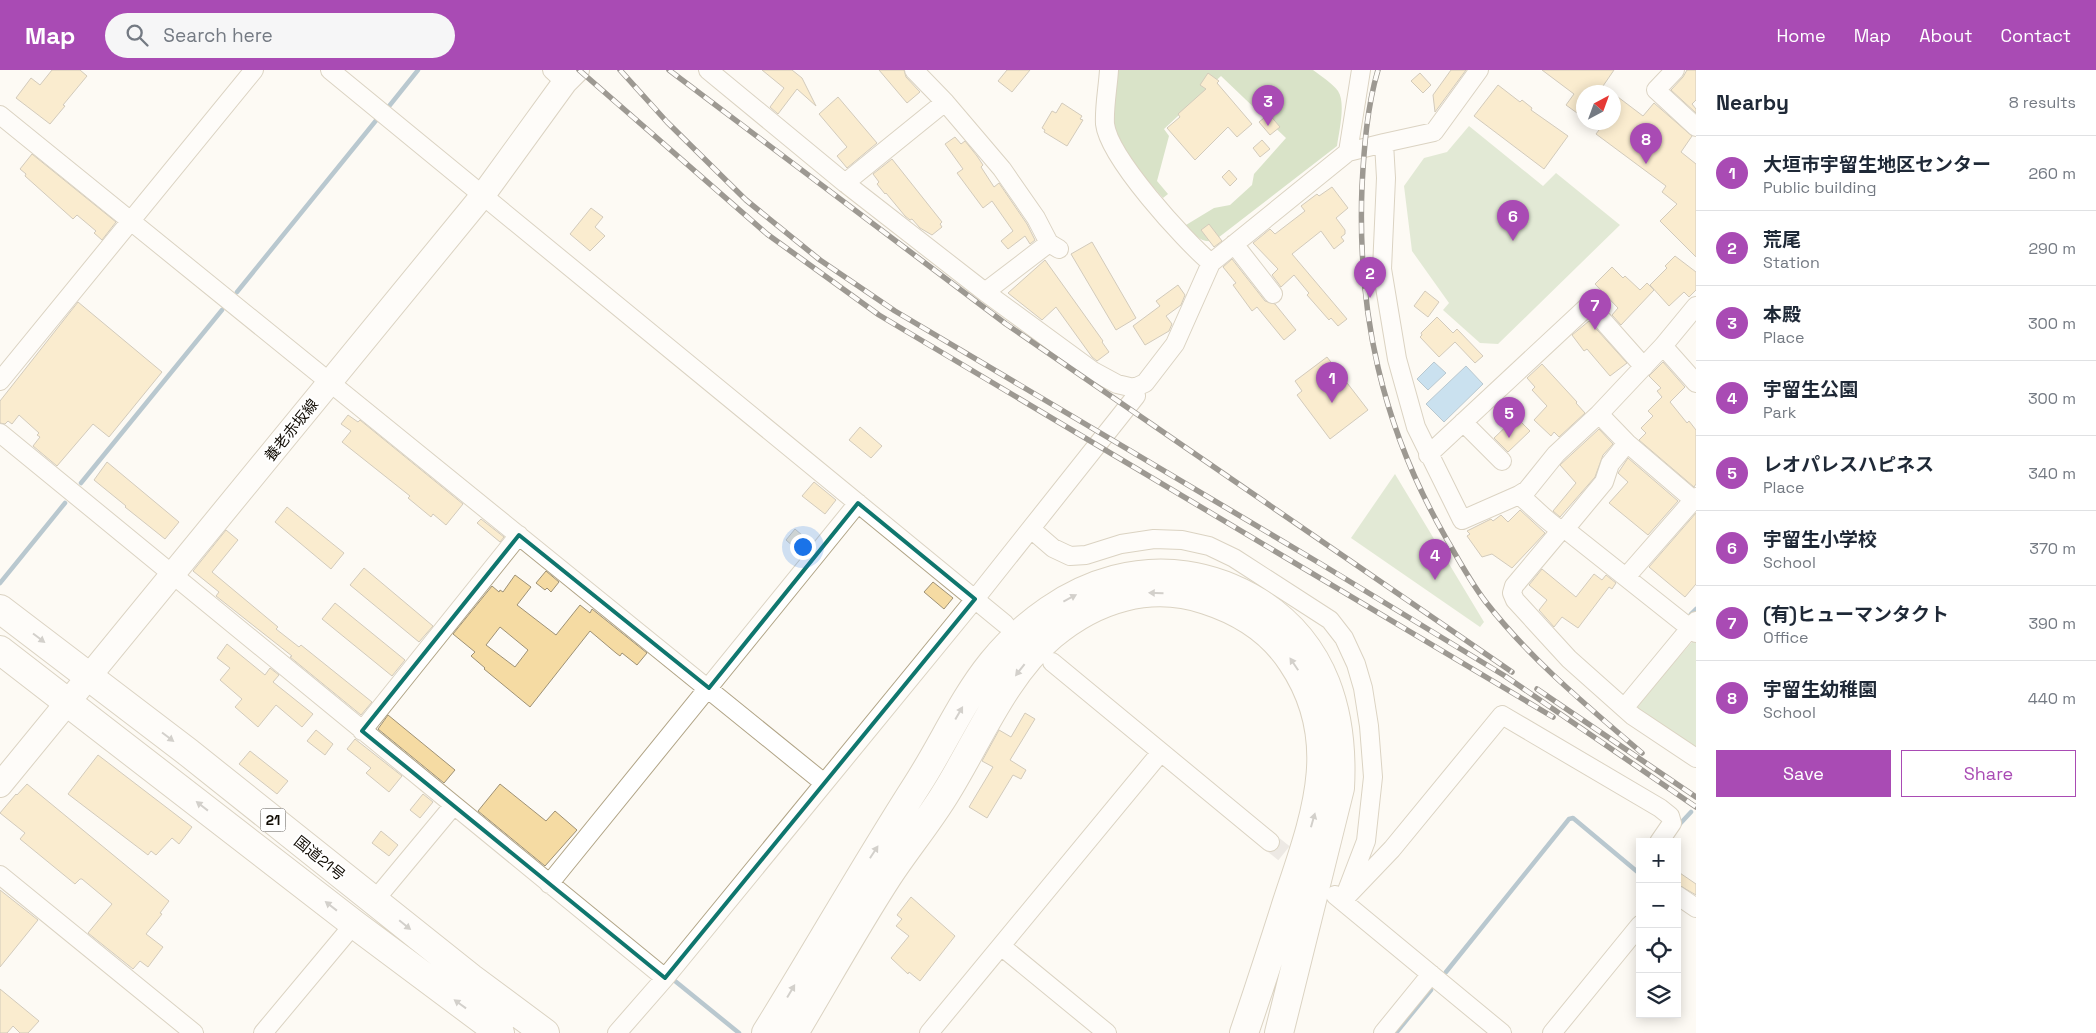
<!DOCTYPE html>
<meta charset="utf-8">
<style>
:root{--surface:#fff;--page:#f6f6f7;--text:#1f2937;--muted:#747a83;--line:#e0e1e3;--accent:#a94bb4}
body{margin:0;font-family:"Space Grotesk","Noto Sans JP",sans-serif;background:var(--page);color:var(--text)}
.controls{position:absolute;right:15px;bottom:15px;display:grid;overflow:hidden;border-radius:0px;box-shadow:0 2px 12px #0003}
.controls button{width:45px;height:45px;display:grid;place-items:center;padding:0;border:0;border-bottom:1px solid var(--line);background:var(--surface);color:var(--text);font:25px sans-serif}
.compass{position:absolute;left:1576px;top:15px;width:45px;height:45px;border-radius:50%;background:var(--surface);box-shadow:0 2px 12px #0003;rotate:41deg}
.you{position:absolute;left:802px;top:476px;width:18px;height:18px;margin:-12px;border:4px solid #fff;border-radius:50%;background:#1a73e8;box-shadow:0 0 0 8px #1a73e833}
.badge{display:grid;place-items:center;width:32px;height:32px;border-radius:50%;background:var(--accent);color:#fff;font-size:16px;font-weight:700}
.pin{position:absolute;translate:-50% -41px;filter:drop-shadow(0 1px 2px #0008)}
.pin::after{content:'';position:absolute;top:26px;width:18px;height:15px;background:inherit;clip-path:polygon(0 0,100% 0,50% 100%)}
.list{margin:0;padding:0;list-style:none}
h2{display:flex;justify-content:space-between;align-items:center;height:65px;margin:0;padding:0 20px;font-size:21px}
h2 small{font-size:16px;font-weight:400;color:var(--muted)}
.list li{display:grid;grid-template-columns:32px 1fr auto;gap:15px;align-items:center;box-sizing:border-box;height:75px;padding:0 20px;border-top:1px solid var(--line)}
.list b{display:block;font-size:19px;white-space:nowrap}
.list p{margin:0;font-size:16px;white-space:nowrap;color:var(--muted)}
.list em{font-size:16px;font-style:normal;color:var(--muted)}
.actions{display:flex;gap:10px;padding:15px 20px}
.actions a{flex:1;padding:11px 0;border:1px solid var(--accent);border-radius:0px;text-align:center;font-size:18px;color:var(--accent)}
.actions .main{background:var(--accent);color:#fff}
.icon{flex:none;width:28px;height:28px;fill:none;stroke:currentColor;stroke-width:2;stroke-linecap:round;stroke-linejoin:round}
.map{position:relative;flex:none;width:1696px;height:963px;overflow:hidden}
header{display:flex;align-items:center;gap:30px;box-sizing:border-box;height:70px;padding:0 25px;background:var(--accent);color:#fff}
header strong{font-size:24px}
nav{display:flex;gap:28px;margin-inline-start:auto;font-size:18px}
.search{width:350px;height:45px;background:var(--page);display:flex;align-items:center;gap:12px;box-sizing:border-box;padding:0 18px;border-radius:28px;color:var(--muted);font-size:19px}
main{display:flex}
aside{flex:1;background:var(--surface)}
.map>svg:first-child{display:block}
.green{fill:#c2d6af}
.forest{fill:#adc893}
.water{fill:#8cc4e8;stroke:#678ca3}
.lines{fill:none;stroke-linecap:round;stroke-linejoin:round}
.stream{stroke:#678ca3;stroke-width:4.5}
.building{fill:#f5dba3;stroke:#9e9175;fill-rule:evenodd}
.minor-tunnel{stroke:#d9d6d0;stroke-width:18;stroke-dasharray:18 9;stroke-linecap:butt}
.minor-casing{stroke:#b1a486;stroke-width:20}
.secondary-casing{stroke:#b1a486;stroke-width:26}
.trunk-casing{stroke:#b1a486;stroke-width:30}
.motorway-casing{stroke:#b1a486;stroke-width:30}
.minor{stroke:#fff;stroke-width:18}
.secondary{stroke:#fff;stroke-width:24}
.trunk{stroke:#fff;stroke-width:28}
.motorway{stroke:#fff;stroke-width:28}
.rail-casing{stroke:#29241c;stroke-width:5.5}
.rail{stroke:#fff;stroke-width:4;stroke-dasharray:11;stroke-linecap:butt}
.oneway{fill:#9f9d9a}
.marked{fill:none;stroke:#0f766e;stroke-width:4;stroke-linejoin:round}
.labels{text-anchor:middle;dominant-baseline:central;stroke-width:4.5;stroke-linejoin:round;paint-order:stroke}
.shield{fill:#fff;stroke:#58544f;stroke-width:1}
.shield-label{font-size:14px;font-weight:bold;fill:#100b03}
.street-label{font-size:15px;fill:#100b03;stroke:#fff}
</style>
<header>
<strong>Map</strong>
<div class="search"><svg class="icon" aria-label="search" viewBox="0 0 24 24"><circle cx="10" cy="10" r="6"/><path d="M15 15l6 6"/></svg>Search here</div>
<nav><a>Home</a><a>Map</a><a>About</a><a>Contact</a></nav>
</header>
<main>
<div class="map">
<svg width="1696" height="963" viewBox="0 0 1696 963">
<rect width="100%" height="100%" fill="#fdfaf4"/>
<path class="green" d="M1469,56L1543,116L1556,103L1620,155L1498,274L1480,273L1443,240L1449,233L1412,181L1404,116L1424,88L1447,82Z
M1395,404L1484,552L1480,557L1351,468Z
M1696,571V682L1638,643L1637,635L1692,572Z"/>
<path class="forest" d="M1117,0H1313C1321,6 1332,13 1338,21C1346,33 1339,62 1337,76L1214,171C1200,173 1195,165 1186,155L1214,138L1230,135L1252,115L1254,104L1286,68L1221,6L1164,59L1169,66L1157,111L1168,124L1163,128L1123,83L1112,48Z"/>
<path class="water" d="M1434,292L1446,303L1428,320L1417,309Z
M1466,296L1483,314L1444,352L1426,334Z"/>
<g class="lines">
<path class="stream" d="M386,40L418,0
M237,222L378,48
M81,413L222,240
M0,513L65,433
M1691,544L1696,539
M1678,756L1691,742
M1446,902L1569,749L1573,748L1640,804
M675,911L739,963
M1396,963L1431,920"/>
</g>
<path class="building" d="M52,0H80L87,6L63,35L65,36L50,54L16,28L31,8L40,15Z
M762,0H792L802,8L816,36L797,19L778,44L770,37L784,18Z
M879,0H904L906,7L920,22L907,33Z
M1007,0H1030L1012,22L998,11Z
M1451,0H1466L1435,42L1433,25Z
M1542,0H1614L1603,16L1612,22H1584V48L1566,35L1574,24Z
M1687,0H1696V30L1692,34L1696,39V43L1671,20L1683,7Z
M1208,3L1219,11L1217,13L1252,54L1237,67L1228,57L1195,90L1167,58L1180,47L1178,44L1206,19L1200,15Z
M1420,3L1431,15L1423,23L1411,11Z
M1498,15L1520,32L1522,30L1532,38L1531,40L1568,66L1544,99L1474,46Z
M1614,24L1643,46L1654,33L1692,66L1681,82L1696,94V187L1660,151L1677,134L1662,122L1666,116L1596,64L1599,60L1589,52H1614Z
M838,27L877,73L847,98L837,86L847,77L819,44Z
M1062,33L1082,46L1080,49L1083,50L1067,76L1044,62L1045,60L1042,58L1052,41L1056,43Z
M1269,44L1280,57L1270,65L1259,52Z
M955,67L961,74L965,71L977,86L983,95L981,97L994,117L999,113L1027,154L1035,170L1030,174L1025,166L1008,179L1001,171L1013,161L992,131L983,138L957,103L963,99L945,74Z
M1262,70L1270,79L1260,87L1253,78Z
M32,84L116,152L102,170L94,163L96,161L77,145L73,149L25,106L26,104L20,99Z
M892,89L942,152L940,154L942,157L932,165L920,158L912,149L910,150L905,146L886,123L885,124L877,114L879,112L873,104Z
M1229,100L1237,109L1230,116L1222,107Z
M1332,117L1348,138L1336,148L1345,160V164L1341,167L1344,171L1334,179L1321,161L1292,184L1347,249L1338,256L1331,248L1329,250L1307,225L1309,223L1308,222L1294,205L1281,217L1272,205L1278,199L1253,173L1270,159L1275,164L1305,141L1301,136L1317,124L1319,126Z
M591,138L603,147L595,157L605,166L590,181L570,164Z
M1209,154L1222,171L1214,177L1201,160Z
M1092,172L1136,248L1116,260L1071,184Z
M1675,186L1696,202V220L1689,227L1684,222L1669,236L1650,215L1667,198L1665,196Z
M1232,189L1265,231L1275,234L1296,260L1284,270L1257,237L1252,241L1233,215L1236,213L1223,197Z
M1045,190L1103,271L1102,272L1109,282L1097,291L1092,287L1056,237L1042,250L1008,223Z
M1612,197L1623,208L1625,206L1640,220L1647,213L1654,220L1621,255L1612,245L1618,238L1595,214Z
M1178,215L1185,225L1181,235L1166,246L1172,254L1169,261L1145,275L1133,256L1160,236L1156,231Z
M1425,221L1439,232L1428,247L1414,236Z
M78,232L162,302L109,367L93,354L57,396L33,376L40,367L37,365L39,363L19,345L12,354L8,351L5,354L0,353V331Z
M1437,247L1453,263L1457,259L1483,286L1475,293L1455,272L1439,287L1420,267L1422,265L1421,263Z
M1589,251L1627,293L1610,306L1587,279L1584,281L1572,265Z
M1327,287L1368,340L1330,369L1297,325L1302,321L1295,311Z
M1663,292L1685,317L1670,332L1687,353L1689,351L1696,360V414L1694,417L1639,370L1646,363L1641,358L1653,346L1648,341L1662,327L1657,321L1661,318L1649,306Z
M1542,294L1577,332L1576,333L1585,343L1559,367L1554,362L1551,366L1534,350L1547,336L1532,320L1535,317L1527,308Z
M348,345L358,352L360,350L463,434L446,455L433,444L431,447L408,428L410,426L342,372L351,361L341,354Z
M1516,347L1530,361L1508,382L1494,368Z
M860,357L882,376L871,388L849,370Z
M1599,359L1613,374L1603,385L1595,407L1560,447L1553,441L1576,413L1560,395Z
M1628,388L1678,431L1648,465L1609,433L1628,412L1618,403Z
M107,392L179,452L165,469L125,437L126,436L94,410Z
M814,412L836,430L825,444L802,426Z
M287,437L344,483L331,499L275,452Z
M1520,440L1545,463L1512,498L1492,484L1482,487L1467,466L1470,464L1467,461L1491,449L1493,451L1501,445L1508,452Z
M1696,443V514L1685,527L1649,497Z
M481,449L504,467L500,472L477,453Z
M795,459L810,472L801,483L786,470Z
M226,460L238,470L212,502L278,557L276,559L299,577L301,575L372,632L361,645L290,587L292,586L216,526L219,522L193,501Z
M364,498L433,556L419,572L350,515Z
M1542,499L1576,527L1594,504L1602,510L1606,505L1616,513L1612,519L1609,517L1578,558L1562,547L1554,557L1539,540L1547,530L1529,515Z
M546,501L559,512L551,522L547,518L545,520L536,513Z
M515,505L531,517L517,535L556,565L580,535L590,543L592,539L647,583L637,595L622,583L620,586L616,583L590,561L530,637L484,599L485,598L471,586L475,582L453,564L492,516L499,522L500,520L503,522ZM500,557L528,580L515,597L486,575Z
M933,512L953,528L944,539L924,522Z
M335,533L405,590L392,606L322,549Z
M227,574L265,605L270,598L279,605L273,612L313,644L302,657L276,635L258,657L235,637L242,629L220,610L230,598L217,588Z
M1025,643L1035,649L1010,690L1026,700L1021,709L1013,705L987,748L969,737L993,697L982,691L999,660L1011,667Z
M388,645L455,700L444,713L378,659Z
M316,660L333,674L325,685L307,671Z
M355,669L402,706L389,722L366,703L371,698L347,679Z
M250,681L288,711L277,724L239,694Z
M98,685L192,757L179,774L172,768L156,785L151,781L148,785L68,724Z
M27,714L169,831L160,843L162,844L146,864L163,877L148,897L140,891L133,899L88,863L112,834L82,809H80L75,814L20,769L25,763L0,743L16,724L17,725Z
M500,714L546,751L555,741L577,760L545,796L478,741Z
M423,724L433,732L420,748L410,740Z
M381,761L398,775L389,786L372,773Z
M1677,801L1696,814V825L1677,814Z
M0,820L38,850L0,897Z
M911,827L955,866L920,911L909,902L908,904L891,888L909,866L896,856L902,849L897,845Z
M0,919L39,951L28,963H20L13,956L7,963H0Z"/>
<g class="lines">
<path class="minor-tunnel" d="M1270,772L1307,802"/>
<g class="minor-casing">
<path id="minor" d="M330,0L1005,554
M552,0L565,12
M708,0L845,113L985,222L1093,301L1117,314L1134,318
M914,0L945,32L1002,99L1036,148L1049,173L1059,179
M1109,0C1108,17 1104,37 1105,54C1109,88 1184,170 1211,193
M1479,0L1434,62L1384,73L1386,108L1382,199L1397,289L1416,357L1462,450L1519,425C1532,435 1548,453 1561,460
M1675,0L1656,20L1696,57
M0,45L824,713
M1348,82L1361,0
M845,113L945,32
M1234,174L1273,224
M985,222L1049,173
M1663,276L1696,313
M0,311L254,0
M1599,344L1627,373L1696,432
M1463,352L1502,391
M0,363L665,908
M1627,373L1610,394L1604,412L1565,459L1696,563
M1428,385L1589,235L1644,297
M1519,425L1527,420L1556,384L1599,344L1663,276L1696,236
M1031,459L1053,478L1070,486L1086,485L1121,474L1154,469L1182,470L1209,476L1234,488L1330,550L1344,568L1356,594L1363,618L1369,656L1373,707L1366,771L1343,831
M1565,459L1561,460L1514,516L1512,523L1515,530L1569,589L1633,646L1696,688
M1626,507L1696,427
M1052,592L1270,772
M1625,637L1696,551
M362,661L519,465
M0,805L194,963
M549,814L858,433
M1335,825L1502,963
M1348,825L1392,779L1502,645L1660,738L1670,746L1672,753L1659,772
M1677,825L1696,838
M374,831L453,736
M1001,876L1107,963
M263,963L354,854
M617,963L665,908L975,529L1136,326L1134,318L1145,313L1175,274L1211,193L1348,82L1384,73
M929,963L1161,682
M1383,963L1431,904
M1552,963L1640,855"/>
</g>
<g class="secondary-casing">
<path id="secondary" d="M0,715L483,125L565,12L577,0"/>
</g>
<g class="trunk-casing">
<path id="trunk" d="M0,539L189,683L471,908L545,963
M0,580L354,854L500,963"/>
</g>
<g class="motorway-casing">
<path id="motorway" d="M766,963C817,881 865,796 917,715C943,675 962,630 992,593C1060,510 1163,474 1258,532C1325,574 1344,644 1340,718L1279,963
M794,963C825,911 855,857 888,806C907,777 929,751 947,721C978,671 1005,604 1052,565C1095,529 1150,511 1206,530C1240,541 1272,561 1292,592C1346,672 1314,750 1287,832C1273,876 1259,919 1244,963"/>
</g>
<use href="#minor" class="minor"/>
<use href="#secondary" class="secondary"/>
<use href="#trunk" class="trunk"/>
<use href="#motorway" class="motorway"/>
<g class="rail-casing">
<path id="rail" d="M579,0L767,164L879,245L1553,647
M620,0L667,52L746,130L820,190L895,241L1321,494L1505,606L1696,737
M669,0L1006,254L1512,602
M1378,0C1367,37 1364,78 1362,116C1357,243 1382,357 1446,468C1458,489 1470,511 1485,531C1530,589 1586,635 1642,683
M1537,619L1696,727"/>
</g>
<use href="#rail" class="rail"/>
</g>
<defs><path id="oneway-solid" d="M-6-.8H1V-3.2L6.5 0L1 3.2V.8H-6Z" transform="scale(1.25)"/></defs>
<g class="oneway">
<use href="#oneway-solid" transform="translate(1156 523) rotate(-179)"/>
<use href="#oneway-solid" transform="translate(1070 528) rotate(-28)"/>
<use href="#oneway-solid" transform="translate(39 568) rotate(37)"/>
<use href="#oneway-solid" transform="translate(1294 594) rotate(-124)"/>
<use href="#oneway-solid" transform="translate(1020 600) rotate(128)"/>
<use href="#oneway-solid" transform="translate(959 643) rotate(-60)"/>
<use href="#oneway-solid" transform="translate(168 667) rotate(37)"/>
<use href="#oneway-solid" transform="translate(202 736) rotate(-142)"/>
<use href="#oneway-solid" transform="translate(1313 750) rotate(-74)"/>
<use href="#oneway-solid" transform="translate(874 782) rotate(-57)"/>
<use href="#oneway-solid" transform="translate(331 836) rotate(-142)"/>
<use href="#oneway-solid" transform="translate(405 855) rotate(39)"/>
<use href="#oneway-solid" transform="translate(791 921) rotate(-59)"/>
<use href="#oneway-solid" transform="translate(460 934) rotate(-144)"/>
</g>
<path d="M0 0H1696V963H0ZM858,433L975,529L665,908L362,661L519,465L709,618Z" fill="#fdfaf4" fill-opacity=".55" fill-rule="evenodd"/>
<path class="marked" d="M858,433L975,529L665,908L362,661L519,465L709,618Z"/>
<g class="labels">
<rect class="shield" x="260.5" y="738.5" width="25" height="23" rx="4"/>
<g class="shield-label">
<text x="273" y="750">21</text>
</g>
<g class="street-label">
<text transform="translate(291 360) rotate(-51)">養老赤坂線</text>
<text transform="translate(320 788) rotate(39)">国道21号</text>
</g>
</g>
</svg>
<div class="controls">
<button>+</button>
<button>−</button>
<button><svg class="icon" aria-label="locate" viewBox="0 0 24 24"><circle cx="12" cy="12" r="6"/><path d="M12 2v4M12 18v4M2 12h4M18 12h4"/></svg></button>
<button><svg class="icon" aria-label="layers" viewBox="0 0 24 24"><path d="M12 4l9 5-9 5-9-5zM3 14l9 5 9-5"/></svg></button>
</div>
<svg class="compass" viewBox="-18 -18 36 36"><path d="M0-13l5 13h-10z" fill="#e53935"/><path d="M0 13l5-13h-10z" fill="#747a83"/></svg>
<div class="you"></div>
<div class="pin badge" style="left:1332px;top:333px">1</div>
<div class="pin badge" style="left:1370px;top:228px">2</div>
<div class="pin badge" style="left:1268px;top:56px">3</div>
<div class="pin badge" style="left:1435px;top:510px">4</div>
<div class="pin badge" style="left:1509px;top:368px">5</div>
<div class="pin badge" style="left:1513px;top:171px">6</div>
<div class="pin badge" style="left:1595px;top:260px">7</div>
<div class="pin badge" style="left:1646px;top:94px">8</div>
</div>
<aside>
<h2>Nearby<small>8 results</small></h2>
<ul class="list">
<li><span class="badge">1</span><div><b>大垣市宇留生地区センター</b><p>Public building</p></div><em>260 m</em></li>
<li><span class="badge">2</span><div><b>荒尾</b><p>Station</p></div><em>290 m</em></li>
<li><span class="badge">3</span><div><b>本殿</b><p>Place</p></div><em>300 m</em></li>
<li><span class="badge">4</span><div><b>宇留生公園</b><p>Park</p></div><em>300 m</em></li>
<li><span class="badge">5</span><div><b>レオパレスハピネス</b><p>Place</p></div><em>340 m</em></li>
<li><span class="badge">6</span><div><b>宇留生小学校</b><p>School</p></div><em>370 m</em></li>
<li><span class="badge">7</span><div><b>(有)ヒューマンタクト</b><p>Office</p></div><em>390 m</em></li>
<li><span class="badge">8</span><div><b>宇留生幼稚園</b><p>School</p></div><em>440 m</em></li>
</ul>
<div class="actions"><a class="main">Save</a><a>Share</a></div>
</aside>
</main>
